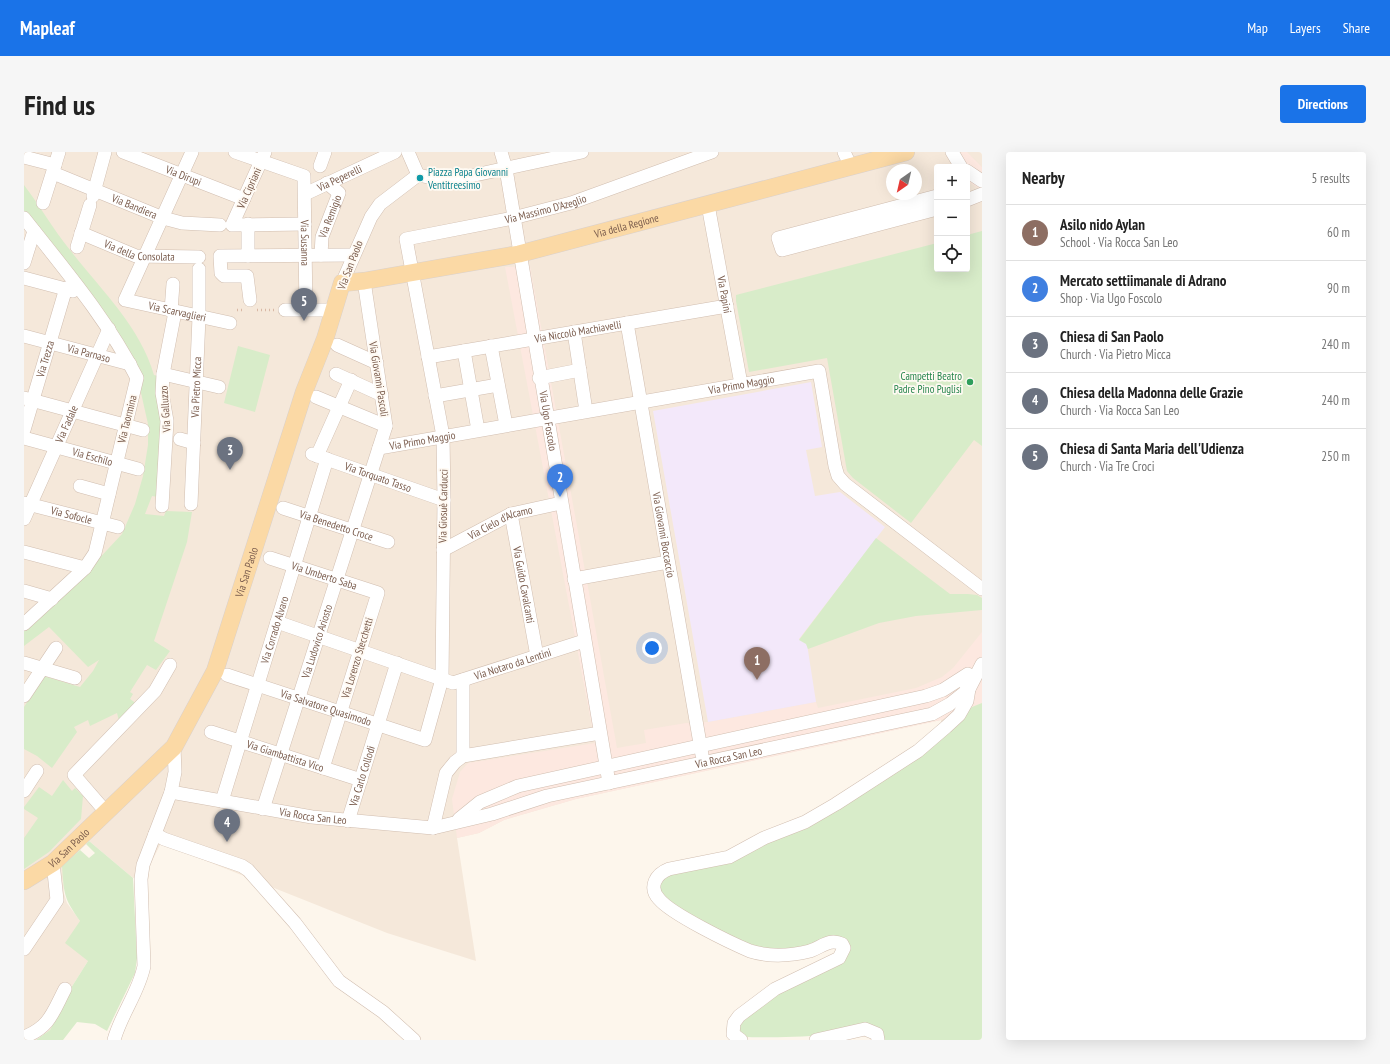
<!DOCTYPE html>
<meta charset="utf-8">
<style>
:root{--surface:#fff;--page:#f6f6f6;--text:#222;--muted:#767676;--line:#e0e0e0;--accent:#1a73e8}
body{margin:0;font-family:"PT Sans Narrow",sans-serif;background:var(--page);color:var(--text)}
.controls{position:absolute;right:12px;top:12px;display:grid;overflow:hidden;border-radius:4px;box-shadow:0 4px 16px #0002}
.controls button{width:36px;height:36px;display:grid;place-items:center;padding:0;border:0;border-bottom:1px solid var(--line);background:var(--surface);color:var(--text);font:20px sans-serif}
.compass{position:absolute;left:862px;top:12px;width:36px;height:36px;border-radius:50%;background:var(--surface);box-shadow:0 4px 16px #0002;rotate:214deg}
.you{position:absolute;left:628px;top:496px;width:14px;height:14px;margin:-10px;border:3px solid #fff;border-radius:50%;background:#1a73e8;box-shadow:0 0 0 6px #1a73e833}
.badge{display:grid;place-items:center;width:26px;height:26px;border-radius:50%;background:var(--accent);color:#fff;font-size:13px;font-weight:700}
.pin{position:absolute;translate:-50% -33px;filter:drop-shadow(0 1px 2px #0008)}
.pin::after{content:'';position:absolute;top:21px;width:14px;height:12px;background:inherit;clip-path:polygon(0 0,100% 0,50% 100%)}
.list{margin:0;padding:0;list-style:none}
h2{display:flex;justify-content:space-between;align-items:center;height:52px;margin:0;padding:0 16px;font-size:17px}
h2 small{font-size:13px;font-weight:400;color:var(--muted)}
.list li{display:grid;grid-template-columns:26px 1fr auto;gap:12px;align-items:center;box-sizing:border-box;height:56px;padding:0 16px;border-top:1px solid var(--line)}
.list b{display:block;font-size:15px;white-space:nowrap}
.list p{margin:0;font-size:13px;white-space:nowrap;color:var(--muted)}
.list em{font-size:13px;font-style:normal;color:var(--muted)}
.icon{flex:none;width:22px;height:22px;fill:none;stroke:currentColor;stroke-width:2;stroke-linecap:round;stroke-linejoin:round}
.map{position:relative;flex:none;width:958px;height:888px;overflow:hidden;border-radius:4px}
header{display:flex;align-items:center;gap:24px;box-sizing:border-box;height:56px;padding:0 20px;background:var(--accent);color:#fff}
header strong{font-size:19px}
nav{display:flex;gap:22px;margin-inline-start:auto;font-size:14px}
.intro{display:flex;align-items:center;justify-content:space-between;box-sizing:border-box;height:96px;padding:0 24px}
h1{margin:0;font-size:28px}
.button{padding:10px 18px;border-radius:4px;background:var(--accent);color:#fff;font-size:14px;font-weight:700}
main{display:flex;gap:24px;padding:0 24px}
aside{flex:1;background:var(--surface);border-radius:4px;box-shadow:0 4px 16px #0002}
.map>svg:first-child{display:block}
.residential{fill:#f5e8da;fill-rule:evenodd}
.commercial{fill:#fde8e0}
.education{fill:#f3e8fa}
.green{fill:#d8ecc9}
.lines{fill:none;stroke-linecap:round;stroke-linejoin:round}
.minor-casing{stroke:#d1beb0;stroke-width:14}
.major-casing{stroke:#dad1cd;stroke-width:18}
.path{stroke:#d9b8a5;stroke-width:2.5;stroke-dasharray:1 3;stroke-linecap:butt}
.minor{stroke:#fff;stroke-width:13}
.major{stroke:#fbd9a5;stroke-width:17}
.culture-dot{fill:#0f9aa8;stroke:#fffaf3;stroke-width:1.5}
.leisure-dot{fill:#2e9e5b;stroke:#fffaf3;stroke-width:1.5}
.labels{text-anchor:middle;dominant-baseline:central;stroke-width:3.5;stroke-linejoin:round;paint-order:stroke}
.culture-label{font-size:11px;fill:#0d838f;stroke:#fffaf3;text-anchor:start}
.street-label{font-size:11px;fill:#7a5c4d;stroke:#fffaf3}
.leisure-label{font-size:11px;fill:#27864d;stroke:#fffaf3;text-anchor:end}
</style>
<header>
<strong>Mapleaf</strong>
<nav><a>Map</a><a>Layers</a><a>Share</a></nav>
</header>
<div class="intro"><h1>Find us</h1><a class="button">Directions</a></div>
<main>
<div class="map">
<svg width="958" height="888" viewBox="0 0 958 888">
<rect width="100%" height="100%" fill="#fdf6ec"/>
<path class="residential" d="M0,0H958V551L948,555L935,569L917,573V568L552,647L480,668L455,681L433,686L452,809L363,781L137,691L126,713L124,729L109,726L65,689L39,715L40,742L43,751L56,769L64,809L47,836L26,878L12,888H0ZM913,15H943V117H913ZM868,18H892V42H868Z"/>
<path class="commercial" d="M939,0H943L958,15V38L943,29V15H930L923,5Z
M506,114L593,596L622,591L620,578L662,571L684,570L792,550L794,556L892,536L918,525L929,516L958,480V551L917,568L552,647L480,668L455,681L433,686L428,647L436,620L444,611L571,591L481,115Z"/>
<path class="education" d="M787,230L798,295L782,298L791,344L816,340L861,375L775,487L783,492L792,550L684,570L629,259Z"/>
<path class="green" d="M0,33C16,54 29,77 46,98C76,137 116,174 130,223L134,224L139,267L134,345L128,344L121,362L140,364L142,359L168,360L163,390L130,489L146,499L132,518L123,513L106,540L109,542L106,547L113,552L95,569L93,561L66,574L64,568L50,575L53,580L28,616L13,604L0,597V555L20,524L56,535L69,519L75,508L64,515L25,475L0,494V477L69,413L98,382L111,352L119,324L124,293V272L113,223L47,119L0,59Z
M958,79V294L950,288L887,371L829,326L823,319L803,206L725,220L712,149V143L913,91V117H943V83Z
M214,194L246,203L231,260L200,251Z
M852,386L926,442H944L953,443L958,446V458L892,464L855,471L784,497L782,492L775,488Z
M958,551V888H857L855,880C829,882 733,888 715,884L713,872L753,839L810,813L820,790L774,798L727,797L637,745L635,727L741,689L935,569L948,555Z
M39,628L48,639L51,636L59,644L57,667L25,700L0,717V686L14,666L0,657V655L15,635L28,644Z
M65,689L109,726L113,806L111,821L83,879L71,872L53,870L39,888H12L26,878L47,836L64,809L41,791L56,769C40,746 40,743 38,714L56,698L65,706L71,701L62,692Z"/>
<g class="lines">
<g class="minor-casing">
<g id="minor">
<path id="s1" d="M99,0L220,47"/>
<path id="s2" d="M168,0L101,148L206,171"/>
<path id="s3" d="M211,0L280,24L282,158"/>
<path d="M241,0L208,73L281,72"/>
<path d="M384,0L394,23"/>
<path id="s4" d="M477,0L482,17L585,631"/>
<path d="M820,0L827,15"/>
<path d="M928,0L937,15"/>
<path d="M0,5L31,13"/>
<path d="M296,14L301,0"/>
<path d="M943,19L958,29"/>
<path id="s5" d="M29,21L139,66L158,71L196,73"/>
<path id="s6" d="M281,42L371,0"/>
<path d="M69,44L81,0"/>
<path d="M913,44L754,86L758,98L913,57"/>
<path d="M943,48L958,42"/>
<path d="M19,51L35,0"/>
<path id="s7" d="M684,53L717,232"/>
<path d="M0,66C41,118 83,167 113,226L71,401L61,416L0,472"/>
<path id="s8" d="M57,81L112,104L175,105"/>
<path d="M53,95L66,53"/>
<path id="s9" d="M297,103L298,85L315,41L303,31"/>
<path d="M224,104V72"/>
<path d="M0,111L10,79"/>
<path d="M0,126L49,139"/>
<path d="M318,131L347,65L356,52L394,23L423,29L558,0"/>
<path d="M226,148L223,124H200L197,121L196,104L329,103"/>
<path d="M261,158H310"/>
<path d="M147,159L149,132"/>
<path id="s10" d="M603,171L678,603"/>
<path d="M550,180L562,259"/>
<path id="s11" d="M0,184L106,212"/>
<path d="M313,193L353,211"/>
<path d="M467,194L482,273"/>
<path d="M440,199L454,278"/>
<path id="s12" d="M404,205L703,154"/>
<path d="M139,222L195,235"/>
<path d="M312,222L358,243"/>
<path d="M515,226L556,218"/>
<path d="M411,244L474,233"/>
<path d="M292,245L362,274"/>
<path d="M0,246L119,278"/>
<path id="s13" d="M0,278L42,136"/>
<path id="s14" d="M0,286L114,317"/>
<path d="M156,287L170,291"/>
<path id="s15" d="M355,296L795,219L811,314L814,324L821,332L958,437"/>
<path id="s16" d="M288,302L420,348"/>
<path d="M293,304L327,228"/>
<path d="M56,334L85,342"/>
<path id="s17" d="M0,351L94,375"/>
<path id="s18" d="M167,352L175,165V117"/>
<path d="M138,354L143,269L138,241L139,222L151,160"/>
<path id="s19" d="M259,356L364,390"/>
<path id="s20" d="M487,362L513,504"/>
<path id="s21" d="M0,367L85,177"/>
<path id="s22" d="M419,398L487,362L537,351"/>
<path d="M0,400L61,416"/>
<path id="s23" d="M246,406L354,441L299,616"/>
<path d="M550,427L644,410"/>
<path d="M0,439L28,447"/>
<path id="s24" d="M253,470L429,531L560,489"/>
<path d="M0,511L51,526"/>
<path id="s25" d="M203,523L401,588L418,527L420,348L419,284L382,87L489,66L547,51L688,0"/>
<path d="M0,544L32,496"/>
<path id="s26" d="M187,580L337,628"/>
<path d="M439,604V528"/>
<path d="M0,639L13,619"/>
<path id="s27" d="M147,640L288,665L409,676L468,662L523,644L908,562L926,552L945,537L958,512"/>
<path id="s28" d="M198,649L303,307"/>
<path id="s29" d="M239,657L362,274L340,129"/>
<path d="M82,660L50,623L131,539L146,513"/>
<path d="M435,667L456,650L494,634L902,544L919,538L944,522"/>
<path id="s30" d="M324,669L373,511"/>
<path d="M409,676L422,621L431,610L439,604L576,581"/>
<path d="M131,682L140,687L218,714L224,718L271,771L315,829L359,860L390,888"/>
<path d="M0,797L33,748L29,711"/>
<path d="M0,885C26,875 29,860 41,837"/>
<path d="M90,888C97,862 115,840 120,814L117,727L119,713L147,640L151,620L150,595"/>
<path d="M717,888L709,882L710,871L715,864L751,837L815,806L820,796L818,792C805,786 798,795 786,799C766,804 745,805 726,799C707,791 647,762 635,747C624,735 632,722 645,717L705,705L740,686L781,670L812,652L894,599L922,575L935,563L943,549L945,537L938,527"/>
<path d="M792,888L841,877L853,882L854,888"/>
</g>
</g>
<g class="major-casing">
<g id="major">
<path id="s31" d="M0,729L29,711L150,595L191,519L280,240L301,187L318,131L340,129L495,102L882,0"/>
</g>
</g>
<path class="path" d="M213,158H218
M233,158H250"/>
<use href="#minor" class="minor"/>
<use href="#major" class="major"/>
</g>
<circle class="culture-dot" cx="396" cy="26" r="4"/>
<circle class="leisure-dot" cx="946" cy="230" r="4"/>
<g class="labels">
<g class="culture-label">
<text x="404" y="20">Piazza Papa Giovanni<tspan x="404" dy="13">Ventitreesimo</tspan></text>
</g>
<g class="street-label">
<text stroke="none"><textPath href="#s1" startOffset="65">Via Dirupi</textPath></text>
<text stroke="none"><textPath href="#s6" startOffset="38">Via Peperelli</textPath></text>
<text transform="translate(225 36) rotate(-66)">Via Cipriani</text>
<text stroke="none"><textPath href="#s5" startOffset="88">Via Bandiera</textPath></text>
<text stroke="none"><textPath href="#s25" startOffset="858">Via Massimo D'Azeglio</textPath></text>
<text stroke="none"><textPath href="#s9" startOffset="40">Via Remigio</textPath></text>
<text stroke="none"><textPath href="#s31" startOffset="987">Via della Regione</textPath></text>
<text stroke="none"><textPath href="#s3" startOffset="140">Via Susanna</textPath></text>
<text stroke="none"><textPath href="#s8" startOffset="62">Via della Consolata</textPath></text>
<text transform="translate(326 113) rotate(-69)">Via San Paolo</text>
<text stroke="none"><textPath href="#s7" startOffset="91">Via Papini</textPath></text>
<text stroke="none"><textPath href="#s2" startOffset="216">Via Scarvaglieri</textPath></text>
<text stroke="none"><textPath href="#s12" startOffset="152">Via Niccolò Machiavelli</textPath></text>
<text stroke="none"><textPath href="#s11" startOffset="67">Via Parnaso</textPath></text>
<text stroke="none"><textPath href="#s13" startOffset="74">Via Trezza</textPath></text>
<text transform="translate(355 227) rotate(81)">Via Giovanni Pascoli</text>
<text stroke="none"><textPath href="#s15" startOffset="368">Via Primo Maggio</textPath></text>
<text stroke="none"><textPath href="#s18" startOffset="117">Via Pietro Micca</textPath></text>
<text transform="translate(141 257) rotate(-94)">Via Galluzzo</text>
<text transform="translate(103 267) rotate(-76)">Via Taormina</text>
<text stroke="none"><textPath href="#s4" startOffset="273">Via Ugo Foscolo</textPath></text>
<text stroke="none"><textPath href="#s21" startOffset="104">Via Fadale</textPath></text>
<text stroke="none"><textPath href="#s15" startOffset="44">Via Primo Maggio</textPath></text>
<text stroke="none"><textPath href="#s14" startOffset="71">Via Eschilo</textPath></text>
<text stroke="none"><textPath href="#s16" startOffset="70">Via Torquato Tasso</textPath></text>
<text transform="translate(419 354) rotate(-89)">Via Giosuè Carducci</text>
<text stroke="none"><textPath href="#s17" startOffset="49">Via Sofocle</textPath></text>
<text stroke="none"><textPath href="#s22" startOffset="64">Via Cielo d'Alcamo</textPath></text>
<text stroke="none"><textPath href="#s19" startOffset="56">Via Benedetto Croce</textPath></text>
<text stroke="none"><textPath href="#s10" startOffset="215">Via Giovanni Boccaccio</textPath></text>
<text stroke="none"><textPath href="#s31" startOffset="392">Via San Paolo</textPath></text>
<text stroke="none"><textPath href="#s23" startOffset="57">Via Umberto Saba</textPath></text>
<text stroke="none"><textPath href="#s20" startOffset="72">Via Guido Cavalcanti</textPath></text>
<text stroke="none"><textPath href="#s28" startOffset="179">Via Corrado Alvaro</textPath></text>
<text stroke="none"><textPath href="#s29" startOffset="176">Via Ludovico Ariosto</textPath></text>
<text transform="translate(333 506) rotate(-73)">Via Lorenzo Stecchetti</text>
<text stroke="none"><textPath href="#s24" startOffset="249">Via Notaro da Lentini</textPath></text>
<text stroke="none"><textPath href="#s25" startOffset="104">Via Salvatore Quasimodo</textPath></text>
<text stroke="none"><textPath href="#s26" startOffset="78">Via Giambattista Vico</textPath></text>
<text stroke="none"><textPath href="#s27" startOffset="569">Via Rocca San Leo</textPath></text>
<text stroke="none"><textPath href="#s30" startOffset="47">Via Carlo Collodi</textPath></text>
<text stroke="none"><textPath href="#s27" startOffset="144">Via Rocca San Leo</textPath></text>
<text stroke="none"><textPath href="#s31" startOffset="56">Via San Paolo</textPath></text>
</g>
<g class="leisure-label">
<text x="938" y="224">Campetti Beatro<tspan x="938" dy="13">Padre Pino Puglisi</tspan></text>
</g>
</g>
</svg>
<div class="controls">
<button>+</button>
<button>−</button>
<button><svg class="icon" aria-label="locate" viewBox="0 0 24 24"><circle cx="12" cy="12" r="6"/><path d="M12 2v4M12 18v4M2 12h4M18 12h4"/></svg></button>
</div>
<svg class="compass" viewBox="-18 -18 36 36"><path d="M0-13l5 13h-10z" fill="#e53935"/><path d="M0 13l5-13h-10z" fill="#767676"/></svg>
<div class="you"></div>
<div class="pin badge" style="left:733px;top:528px;background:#8d6e63">1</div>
<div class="pin badge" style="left:536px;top:345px;background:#3f7fe0">2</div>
<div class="pin badge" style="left:206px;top:318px;background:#6b7280">3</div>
<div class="pin badge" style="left:203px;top:690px;background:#6b7280">4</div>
<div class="pin badge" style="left:280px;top:169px;background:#6b7280">5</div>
</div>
<aside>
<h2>Nearby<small>5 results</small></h2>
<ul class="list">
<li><span class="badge" style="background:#8d6e63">1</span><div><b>Asilo nido Aylan</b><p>School · Via Rocca San Leo</p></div><em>60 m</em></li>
<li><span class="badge" style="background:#3f7fe0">2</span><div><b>Mercato settiimanale di Adrano</b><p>Shop · Via Ugo Foscolo</p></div><em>90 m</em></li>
<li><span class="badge" style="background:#6b7280">3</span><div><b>Chiesa di San Paolo</b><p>Church · Via Pietro Micca</p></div><em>240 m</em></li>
<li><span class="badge" style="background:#6b7280">4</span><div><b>Chiesa della Madonna delle Grazie</b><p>Church · Via Rocca San Leo</p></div><em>240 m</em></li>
<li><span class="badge" style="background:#6b7280">5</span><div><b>Chiesa di Santa Maria dell'Udienza</b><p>Church · Via Tre Croci</p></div><em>250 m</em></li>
</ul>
</aside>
</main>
